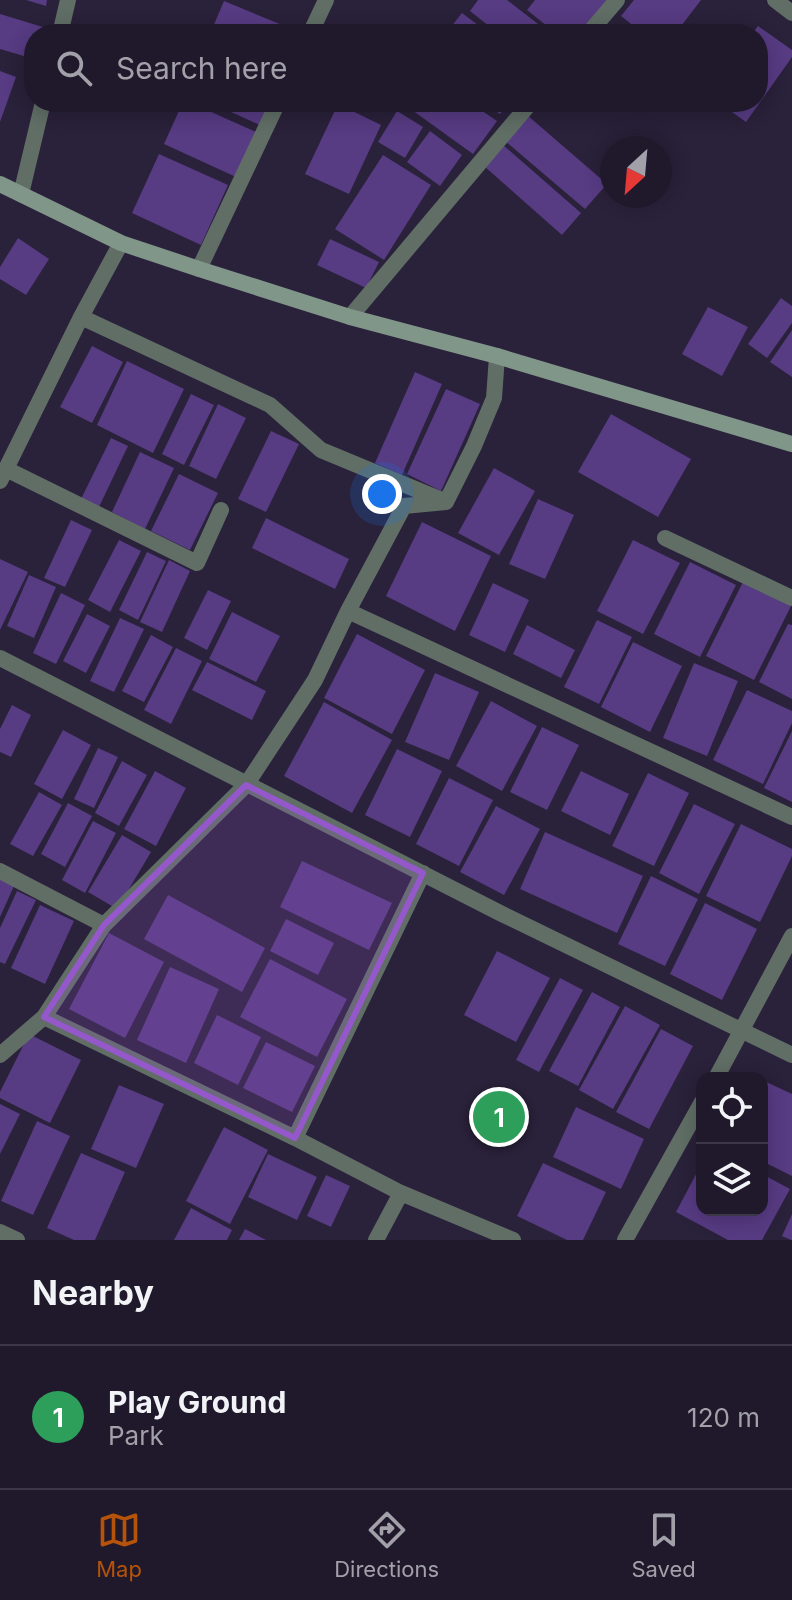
<!DOCTYPE html>
<style>
:root{--surface:#20192c;--page:#282234;--text:#f1f3f6;--muted:#a2a0a9;--line:#3d3848;--accent:#b45309}
body{margin:0;font-family:Inter,sans-serif;background:var(--page);color:var(--text)}
.controls{position:absolute;right:24px;bottom:24px;display:grid;overflow:hidden;border-radius:16px;box-shadow:0 4px 20px #0003}
.controls button{width:72px;height:72px;display:grid;place-items:center;padding:0;border:0;border-bottom:2px solid var(--line);background:var(--surface);color:var(--text);font:40px sans-serif}
.compass{position:absolute;left:600px;top:136px;width:72px;height:72px;border-radius:50%;background:var(--surface);box-shadow:0 4px 20px #0003;rotate:206deg}
.you{position:absolute;left:382px;top:494px;width:28px;height:28px;margin:-20px;border:6px solid #fff;border-radius:50%;background:#1a73e8;box-shadow:0 0 0 12px #1a73e833}
.badge{display:grid;place-items:center;width:52px;height:52px;border-radius:50%;background:var(--accent);color:#fff;font-size:26px;font-weight:700}
.pin{position:absolute;translate:-50% -50%;border:4px solid #fff;box-shadow:0 2px 8px #0006}
.list{margin:0;padding:0;list-style:none}
h2{display:flex;justify-content:space-between;align-items:center;height:104px;margin:0;padding:0 32px;font-size:34px}
h2 small{font-size:26px;font-weight:400;color:var(--muted)}
.list li{display:grid;grid-template-columns:52px 1fr auto;gap:24px;align-items:center;box-sizing:border-box;height:144px;padding:0 32px;border-top:2px solid var(--line)}
.list b{display:block;font-size:30px;white-space:nowrap}
.list p{margin:0;font-size:26px;white-space:nowrap;color:var(--muted)}
.list em{font-size:26px;font-style:normal;color:var(--muted)}
.icon{flex:none;width:44px;height:44px;fill:none;stroke:currentColor;stroke-width:2;stroke-linecap:round;stroke-linejoin:round}
.map{position:relative;flex:none;width:792px;height:1240px;overflow:hidden}
.search{position:absolute;background:var(--surface);box-shadow:0 4px 20px #0003;left:24px;right:24px;top:24px;height:88px;display:flex;align-items:center;gap:20px;box-sizing:border-box;padding:0 28px;border-radius:32px;color:var(--muted);font-size:30px}
.sheet{height:248px;background:var(--surface)}
nav{display:flex;justify-content:space-around;align-items:center;box-sizing:border-box;height:112px;border-top:2px solid var(--line);background:var(--surface);font-size:22px;color:var(--muted)}
nav a{display:grid;justify-items:center;gap:4px}
nav .on{color:var(--accent)}
.map>svg:first-child{display:block}
.building{fill:#573b83}
.lines{fill:none;stroke-linecap:round;stroke-linejoin:round}
.street{stroke:#606e66;stroke-width:16}
.secondary{stroke:#809689;stroke-width:16}
.marked{fill:#9458ca;fill-opacity:0.2;stroke:#9458ca;stroke-width:6;stroke-linejoin:round}
</style>
<div class="map">
<svg width="792" height="1240" viewBox="0 0 792 1240">
<rect width="100%" height="100%" fill="#2a213a"/>
<path class="building" d="M26,0H47L46,6Z
M478,0H507L551,34H499L470,11Z
M535,0H609L580,34H557L527,10Z
M634,0H701L675,34H644L621,16Z
M224,1L304,34H210Z
M462,13L490,34L447,32Z
M0,14L56,31L55,34H34V59L0,49Z
M758,26L792,50V57L746,122L718,102H758V34H752Z
M0,71L16,77L0,122Z
M183,102H189L256,132L236,177L164,144Z
M209,102H270L260,125Z
M373,102H394L388,111Z
M407,102H469L497,121L473,154L405,105Z
M483,102H509L500,114Z
M338,104L381,125L349,194L305,174Z
M397,111L423,127L405,158L378,142Z
M527,115L607,184L585,209L505,141Z
M430,131L462,155L440,186L407,162Z
M503,145L581,213L562,235L484,166Z
M159,154L228,185L201,245L132,213Z
M383,155L431,185L384,260L335,229Z
M18,238L49,259L26,295L0,279V267Z
M330,239L379,262L366,288L317,265Z
M781,298L792,306V323L767,358L748,344Z
M708,307L748,327L722,376L682,354Z
M792,330V377L770,362Z
M92,346L123,362L92,423L60,407Z
M127,361L184,389L153,453L97,425Z
M415,372L442,384L402,475L375,463Z
M446,389L480,404L441,491L407,474Z
M191,394L214,405L184,465L162,454Z
M218,404L246,418L216,479L189,466Z
M611,414L691,459L658,517L578,472Z
M271,431L299,444L266,512L238,499Z
M111,438L128,446L99,507L81,499Z
M140,452L174,468L145,529L112,512Z
M494,468L535,491L499,555L458,533Z
M179,474L218,493L190,550L151,531Z
M538,499L574,515L545,579L509,564Z
M266,518L349,559L335,589L252,548Z
M71,520L92,530L65,587L44,578Z
M422,522L491,556L455,631L386,596Z
M119,540L141,551L110,612L88,600Z
M633,540L680,563L643,634L597,611Z
M147,552L166,561L138,620L119,610Z
M0,559L28,572L0,630Z
M169,560L190,571L162,632L140,622Z
M690,562L736,585L700,657L654,634Z
M29,575L56,587L34,638L7,626Z
M744,580L792,604L754,680L706,656Z
M493,583L529,600L505,652L469,635Z
M208,590L231,601L207,650L184,638Z
M61,593L85,605L56,664L33,653Z
M232,612L280,636L256,682L209,659Z
M87,614L110,626L86,673L63,661Z
M120,618L144,629L114,692L90,681Z
M597,620L632,637L599,704L564,687Z
M788,624L792,625V699L759,682Z
M527,625L575,650L561,678L513,654Z
M357,634L425,670L392,734L324,698Z
M151,635L173,647L144,702L122,691Z
M633,642L682,666L650,732L601,707Z
M176,648L202,661L171,724L144,710Z
M207,662L266,691L252,720L192,690Z
M694,663L738,681L707,756L663,738Z
M435,673L479,692L449,760L405,742Z
M747,690L792,711V723L763,784L713,760Z
M491,701L537,726L502,791L456,766Z
M324,702L392,740L352,813L284,776Z
M12,705L31,715L11,757L0,752V729Z
M542,727L579,745L547,810L510,792Z
M63,730L91,745L62,799L34,784Z
M792,731V802L764,788Z
M98,748L118,757L94,808L74,799Z
M397,749L442,771L410,837L365,815Z
M122,761L147,775L119,826L95,813Z
M155,771L186,788L156,846L124,829Z
M581,771L629,794L610,835L561,811Z
M648,773L689,793L654,866L612,846Z
M449,778L493,800L459,866L416,844Z
M39,792L62,805L33,856L10,844Z
M68,803L92,816L65,867L41,854Z
M694,804L735,824L699,894L659,873Z
M496,806L540,829L504,895L460,872Z
M93,821L116,833L85,893L62,880Z
M741,824L792,849V856L760,922L706,896Z
M545,832L643,876L617,933L520,889Z
M122,835L151,852L117,909L88,892Z
M302,861L392,903L369,950L280,907Z
M651,876L698,899L665,966L618,944Z
M0,879L14,886L0,917Z
M17,891L36,900L5,964L0,962V928Z
M168,895L265,948L242,992L144,939Z
M705,903L757,929L722,1000L670,974Z
M40,905L74,921L45,984L11,968Z
M286,919L334,943L318,975L270,951Z
M109,933L164,962L125,1038L69,1009Z
M497,951L550,978L516,1042L464,1015Z
M270,959L347,999L317,1057L240,1017Z
M170,967L219,989L186,1063L137,1040Z
M560,978L583,990L539,1072L516,1060Z
M592,992L620,1007L578,1086L549,1071Z
M625,1006L660,1025L613,1109L579,1090Z
M217,1015L261,1037L238,1085L194,1063Z
M661,1029L693,1046L649,1129L616,1112Z
M29,1034L81,1060L50,1123L0,1098V1092Z
M266,1042L315,1066L292,1112L243,1088Z
M762,1080L792,1094V1176L762,1161Z
M119,1085L164,1104L136,1168L91,1149Z
M0,1104L20,1114L0,1154Z
M576,1107L644,1139L621,1189L553,1157Z
M37,1121L70,1136L33,1215L1,1201Z
M224,1127L268,1150L230,1224L186,1201Z
M81,1153L125,1172L95,1240H74L47,1228Z
M268,1154L317,1177L297,1220L248,1197Z
M543,1163L606,1192L583,1240H567L517,1216Z
M702,1163V1210H762V1174L790,1189L762,1240H728L676,1212Z
M326,1175L350,1186L331,1227L307,1216Z
M191,1208L232,1230L227,1240H174Z
M792,1214V1240H791L782,1236Z
M245,1229L266,1240H239Z"/>
<g class="lines">
<path class="street" d="M775,0L792,13
M60,34L68,0
M310,34L326,0
M588,34L617,0
M21,194L43,102
M199,269L278,102
M81,317L270,405L321,450L444,501
M350,317L531,102
M6,469L197,563L221,510
M0,481L81,317L121,243
M665,538L792,598
M348,611L792,817
M0,658L500,913L792,1055
M0,871L104,925
M44,1017L295,1138L401,1193L513,1240
M0,1055L44,1017L104,925L246,785L315,680L348,611L404,506L446,502L474,446L494,398L497,356
M716,1078L792,936
M295,1138L423,873
M0,1232L17,1240
M376,1240L401,1193
M625,1240L702,1102"/>
<path class="secondary" d="M0,184L121,243L199,269L350,317L497,356L792,444"/>
</g>
<path class="marked" d="M246,785L423,873L295,1138L44,1017L104,925Z"/>
</svg>
<div class="controls">
<button><svg class="icon" aria-label="locate" viewBox="0 0 24 24"><circle cx="12" cy="12" r="6"/><path d="M12 2v4M12 18v4M2 12h4M18 12h4"/></svg></button>
<button><svg class="icon" aria-label="layers" viewBox="0 0 24 24"><path d="M12 4l9 5-9 5-9-5zM3 14l9 5 9-5"/></svg></button>
</div>
<svg class="compass" viewBox="-18 -18 36 36"><path d="M0-13l5 13h-10z" fill="#e53935"/><path d="M0 13l5-13h-10z" fill="#a2a0a9"/></svg>
<div class="you"></div>
<div class="pin badge" style="left:499px;top:1117px;background:#2e9e5b">1</div>
<div class="search"><svg class="icon" aria-label="search" viewBox="0 0 24 24"><circle cx="10" cy="10" r="6"/><path d="M15 15l6 6"/></svg>Search here</div>
</div>
<section class="sheet">
<h2>Nearby<small></small></h2>
<ul class="list">
<li><span class="badge" style="background:#2e9e5b">1</span><div><b>Play Ground</b><p>Park</p></div><em>120 m</em></li>
</ul>
</section>
<nav>
<a class="on"><svg class="icon" aria-label="map" viewBox="0 0 24 24"><path d="M3 6l6-2 6 2 6-2v14l-6 2-6-2-6 2zM9 4v14M15 6v14"/></svg>Map</a>
<a><svg class="icon" aria-label="directions" viewBox="0 0 24 24"><path d="M12 3l9 9-9 9-9-9zM9 14v-3h6M13 9l2 2-2 2"/></svg>Directions</a>
<a><svg class="icon" aria-label="saved" viewBox="0 0 24 24"><path d="M7 4h10v16l-5-4-5 4z"/></svg>Saved</a>
</nav>
